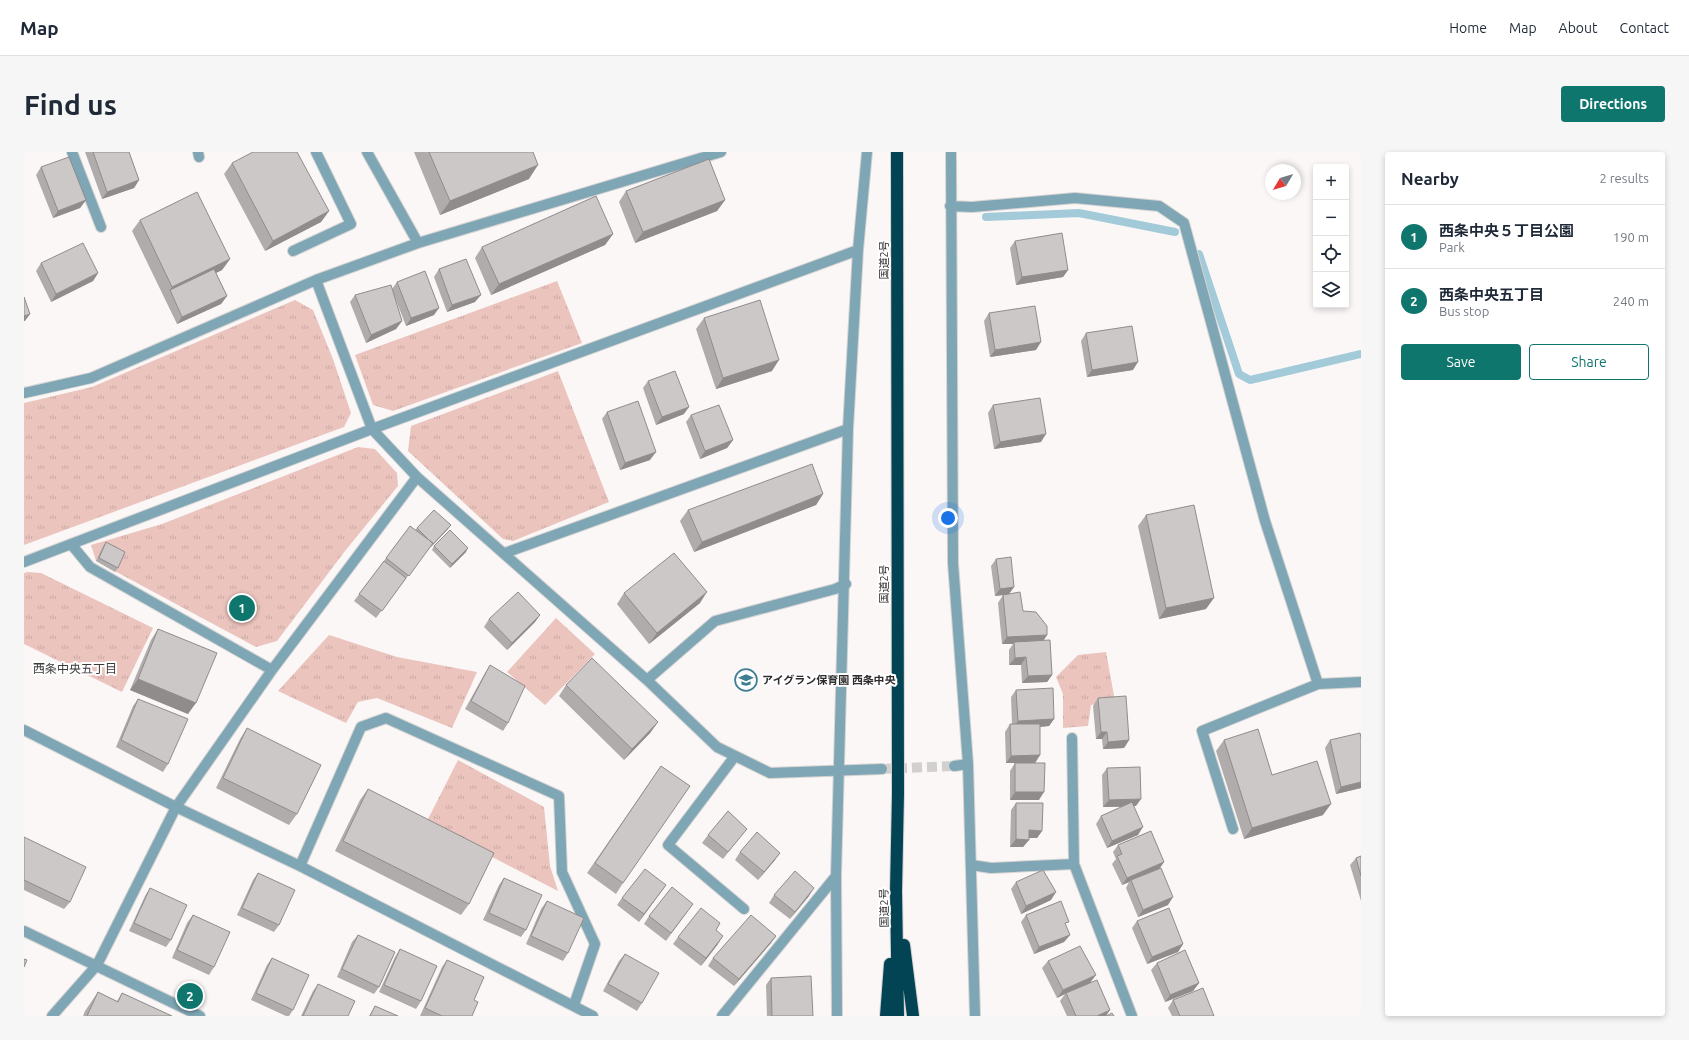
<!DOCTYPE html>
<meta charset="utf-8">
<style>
:root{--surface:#fff;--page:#f6f6f7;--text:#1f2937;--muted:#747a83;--line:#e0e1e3;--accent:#0f766e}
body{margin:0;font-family:Ubuntu,"Noto Sans JP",sans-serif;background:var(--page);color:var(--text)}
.controls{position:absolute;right:12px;top:12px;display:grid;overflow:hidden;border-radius:4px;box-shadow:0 2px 6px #0003}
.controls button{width:36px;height:36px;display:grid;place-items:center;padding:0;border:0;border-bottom:1px solid var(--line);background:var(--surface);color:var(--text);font:20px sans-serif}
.compass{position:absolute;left:1241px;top:12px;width:36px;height:36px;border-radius:50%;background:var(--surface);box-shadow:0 2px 6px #0003;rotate:232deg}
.you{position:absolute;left:924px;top:366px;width:14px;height:14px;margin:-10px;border:3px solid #fff;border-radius:50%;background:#1a73e8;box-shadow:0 0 0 6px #1a73e833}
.badge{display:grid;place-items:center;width:26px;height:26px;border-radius:50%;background:var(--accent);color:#fff;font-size:13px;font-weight:700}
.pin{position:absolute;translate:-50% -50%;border:2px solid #fff;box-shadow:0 1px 4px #0006}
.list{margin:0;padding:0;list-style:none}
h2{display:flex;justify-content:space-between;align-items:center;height:52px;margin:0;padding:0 16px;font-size:17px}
h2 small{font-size:13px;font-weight:400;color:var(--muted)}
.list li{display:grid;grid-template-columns:26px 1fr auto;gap:12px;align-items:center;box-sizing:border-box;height:64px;padding:0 16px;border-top:1px solid var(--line)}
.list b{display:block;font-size:15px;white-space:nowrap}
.list p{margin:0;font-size:13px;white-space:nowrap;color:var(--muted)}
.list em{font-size:13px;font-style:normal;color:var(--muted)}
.actions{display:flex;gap:8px;padding:12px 16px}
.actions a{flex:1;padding:9px 0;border:1px solid var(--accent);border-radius:4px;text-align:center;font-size:14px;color:var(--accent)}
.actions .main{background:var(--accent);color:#fff}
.icon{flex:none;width:22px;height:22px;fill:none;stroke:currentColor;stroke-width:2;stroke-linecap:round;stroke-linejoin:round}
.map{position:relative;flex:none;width:1337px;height:864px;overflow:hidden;border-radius:4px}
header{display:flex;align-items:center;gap:24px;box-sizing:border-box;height:56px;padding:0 20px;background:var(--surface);border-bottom:1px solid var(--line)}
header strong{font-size:19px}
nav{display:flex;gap:22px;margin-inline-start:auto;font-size:14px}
.intro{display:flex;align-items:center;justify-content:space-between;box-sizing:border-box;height:96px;padding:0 24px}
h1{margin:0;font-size:28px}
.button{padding:10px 18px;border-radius:4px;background:var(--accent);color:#fff;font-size:14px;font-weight:700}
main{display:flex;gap:24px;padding:0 24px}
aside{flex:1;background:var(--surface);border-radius:4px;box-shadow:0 2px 6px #0003}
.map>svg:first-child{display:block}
.grass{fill:url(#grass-tufts)}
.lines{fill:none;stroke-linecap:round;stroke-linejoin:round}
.stream{stroke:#a2cad8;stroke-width:8}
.minor-tunnel{stroke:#d2cfcf;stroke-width:10;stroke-dasharray:10 5;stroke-linecap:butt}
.minor-casing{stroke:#d6d3d3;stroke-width:12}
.highway-casing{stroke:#d6d3d3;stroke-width:14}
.minor{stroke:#7ea6b4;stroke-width:10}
.highway{stroke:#034454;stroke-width:12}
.wall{fill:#afacab}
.shaded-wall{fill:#8f8c8b}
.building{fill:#ccc8c7;stroke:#8f8c8b}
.labels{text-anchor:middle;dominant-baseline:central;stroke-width:4;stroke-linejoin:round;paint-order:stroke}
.street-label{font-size:11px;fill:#2f2d2d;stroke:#fff}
.poi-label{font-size:11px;font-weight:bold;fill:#2f2d2d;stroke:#fff;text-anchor:start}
.neighbourhood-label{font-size:12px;fill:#3d3a3a;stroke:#fff}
</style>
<header>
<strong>Map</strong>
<nav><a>Home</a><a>Map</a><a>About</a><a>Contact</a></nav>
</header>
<div class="intro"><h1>Find us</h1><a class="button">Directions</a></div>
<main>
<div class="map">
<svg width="1337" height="864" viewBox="0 0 1337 864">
<defs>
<pattern id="grass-tufts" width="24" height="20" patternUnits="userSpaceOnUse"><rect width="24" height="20" fill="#ebc4bd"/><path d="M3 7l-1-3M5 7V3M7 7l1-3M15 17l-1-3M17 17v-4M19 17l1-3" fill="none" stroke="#caa9a3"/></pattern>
</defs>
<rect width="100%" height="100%" fill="#fbf7f7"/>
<path class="grass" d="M533,129L558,191L369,259L349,253L331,203Z
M271,148L289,158L309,207L327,261L320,275L0,393V251L68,235Z
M534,219L585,350L489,389L479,387L384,299L387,274Z
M334,295L351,297L373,321L374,334L321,399L253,489L232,495L72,409L67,393L138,372Z
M4,420L17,421L129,476L98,540L0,492V421Z
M532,466L571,502L521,553L483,520Z
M305,483L373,505L453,520L428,576L353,546L334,550L322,571L254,539Z
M1082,500L1091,549L1067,553L1064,574L1039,576V542L1032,525L1054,503Z
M434,608L520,655L526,714L534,739L402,671Z"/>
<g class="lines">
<path class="stream" d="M962,65L1055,61L1151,80
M1175,102L1215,222L1226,228L1337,202"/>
<path class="minor-tunnel" d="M858,617L930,614"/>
<g class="minor-casing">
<path id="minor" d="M48,0L77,75
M174,0L175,5
M343,0L394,91
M927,0L929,411L944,612L951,864
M926,54L948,55L1051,46L1135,54L1160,71L1241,369L1294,532
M269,99L327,72L292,0
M292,128L348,277L393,325L623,528L693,595L746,621L858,617
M0,241L67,226L292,128L394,91L697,0
M47,392L66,415L248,518
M481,401L824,277
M0,410L348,277L834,98
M623,528L691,469L811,437L822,432
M0,578L152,655L276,714L569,864
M1048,586L1050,712
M711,604L644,693L720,757
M930,614L944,612
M1209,677L1178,579L1294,532L1337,530
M947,713L967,716L1050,712L1108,864
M276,714L337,575L362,566L535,644L538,720L571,792L550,853
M0,779L176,864
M28,864L73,813L152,655L248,518L393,325
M698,864L812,724
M813,864L812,724L824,277L834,98L843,0"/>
</g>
<g class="highway-casing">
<path id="highway" d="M873,0L874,642L872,739L874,864
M880,793L889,864
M862,864L866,812"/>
</g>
<use href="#minor" class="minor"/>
<use href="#highway" class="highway"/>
</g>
<path class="wall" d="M61,0H105L115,28L110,36L78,47Z
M390,0H509L505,27L416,63Z
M208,11L305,59L297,70L241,99L200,22Z
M17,15L62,48L56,56L29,66L12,23Z
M602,39L701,48L693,59L611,91L595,50Z
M116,68L206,107L198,118L192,121L203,144L197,152L153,172L108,79Z
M589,82L581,93L467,143L451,106L458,95Z
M991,89L1044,118L1039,125L992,133L986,96Z
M17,111L74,121L69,129L27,150L12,119Z
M415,117L451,150L423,160L410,125Z
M373,130L410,163L382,174L370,143L378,169L372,177L342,191L326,150L331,143L368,137Z
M965,161L1012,198L966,205L960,169Z
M680,166L748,219L692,237L672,177Z
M1062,181L1109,218L1063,225L1057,189Z
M624,229L660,262L632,273L619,236Z
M969,253L1017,290L970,297L964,261Z
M583,260L626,308L596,318L578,267Z
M667,263L709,288L703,296L676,307L662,270Z
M799,342L792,353L670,400L656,369L664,358Z
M1122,363L1182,457L1135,467L1114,374Z
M386,374L391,378L393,376L424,377L407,395H406L352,466L330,449Z
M82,390L94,416L91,420L72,409L79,394Z
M410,394L442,400L426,416L408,398Z
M972,407L990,435L985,442L999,459L1023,483L1019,489L1028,523L1023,530L998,531L997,513H985V498L989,492H978L974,451L979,443H981L971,444L967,414Z
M600,441L676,451L625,492L593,452Z
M516,463L511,470L483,498L460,475L465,467Z
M134,477L164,562L106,538L127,488Z
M466,513L484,571L479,579L441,557L461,521Z
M542,533L634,570L626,581L600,608L535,544Z
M992,538L1030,567L1025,574L1016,575V603L1011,611H982L981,580L986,572H988L987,545Z
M1074,546L1105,588L1100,596L1079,597L1078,587H1072L1069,554Z
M114,547L144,612L139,620L92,595L109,554Z
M223,576L273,662L265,673L192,636L216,587Z
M1200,588L1248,623L1299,663L1220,687L1192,599Z
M1306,588L1337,636L1312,642L1301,596Z
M991,611L1015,648H986V619Z
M637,614L599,731L592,742L563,721Z
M1083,616L1112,654H1110L1114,683L1083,696L1072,672L1077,664L1098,655H1079L1078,623Z
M344,637L445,752L437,763L311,699L336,648Z
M992,651L1018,679L1013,686H1005V688L999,695H986L987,658Z
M684,683L717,684L699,707L678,691Z
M0,685L46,750L40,757L0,738Z
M1094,693L1140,710L1136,716L1144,753L1114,765L1102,736L1105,730L1098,733L1088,712L1092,707L1089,700Z
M716,700L751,708L734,728L711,708Z
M1337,704V749L1326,713L1332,706Z
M234,721L255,773L250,780L213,763L229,728Z
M480,726L502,778L497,785L459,768L475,733Z
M992,730L1027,748L997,762L987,737Z
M642,733L615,770L593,753L598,746Z
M126,736L147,788L142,795L105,779L121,744Z
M750,743L785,744L766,767L745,751Z
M523,749L544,801L539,809L502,792L517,757Z
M664,759L642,789L620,772L625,764Z
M169,763L190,815L185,823L148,806L163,771Z
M1002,763L1046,783L1040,790L1010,802L997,770Z
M1113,769L1159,792L1154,800L1123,812L1108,776Z
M334,783L355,835L350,842L313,825L328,790Z
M752,784L747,791L710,834L684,814L689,806Z
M654,785L694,792L677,814L649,792Z
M376,797L397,849L392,857L355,840L371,805Z
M601,802L618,851L613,859L579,839L595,809Z
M248,806L269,858L265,864H262L227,848L243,813Z
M423,808L450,848L448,864H396L418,815Z
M1024,809L1067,830L1082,864H1090H1043L1036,849L1041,842L1033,846L1018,816Z
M1133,811L1175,831L1169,839L1141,850L1127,818Z
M747,826L789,864H743L742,833Z
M294,832L324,864H277L289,839Z
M74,840L93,849L98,841L148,864H59L61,859Z
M1149,848L1190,864H1148L1144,856Z
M351,854L374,864H345Z"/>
<path class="shaded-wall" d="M514,13L505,27L416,63L426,49Z
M115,28L110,36L78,47L83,40Z
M62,48L56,56L29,66L34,59Z
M701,48L693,59L611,91L619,80Z
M305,59L297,70L241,99L249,89Z
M589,82L581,93L467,143L475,132Z
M206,107L198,118L148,142L146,138L148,135Z
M1044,118L1039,125L992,133L998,125Z
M74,121L69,129L27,150L32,142Z
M457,143L451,150L423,160L428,153Z
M203,144L197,152L153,172L158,165Z
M415,156L410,163L382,174L387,166Z
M6,162L1,169H0V164Z
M378,169L372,177L342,191L347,183Z
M1017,190L1012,198L966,205L971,198Z
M755,208L748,219L692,237L699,226Z
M1114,210L1109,218L1063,225L1068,218Z
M665,255L660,262L632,273L638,265Z
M1022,282L1017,290L970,297L976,290Z
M709,288L703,296L676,307L681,299Z
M632,300L626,308L596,318L601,311Z
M799,342L792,353L670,400L678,390Z
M427,373L424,377L407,395L409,392Z
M444,396L442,400L426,416L428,412Z
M990,435L985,442L971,444L976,437Z
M683,440L676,451L625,492L633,481Z
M1190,446L1182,457L1135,467L1142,456Z
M516,463L511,470L483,498L488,491Z
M1023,483L1018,491L990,490L989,492H978L983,485Z
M1002,505L997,513H985L991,506Z
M1028,523L1023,530L998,531L1004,524Z
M114,527L172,551L164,562L106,538Z
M1030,567L1025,574L988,577L994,569Z
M634,570L626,581L600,608L608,597Z
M1077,580H1083L1078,587H1072Z
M1105,588L1100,596L1079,597L1084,590Z
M1016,603L1011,611H982L987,604Z
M1337,630V636L1312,642L1317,635Z
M991,640H1020L1015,648H986Z
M1117,647L1112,654L1079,655L1085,648Z
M1307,652L1299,663L1220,687L1228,676Z
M1119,675L1114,683L1083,696L1088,689Z
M1005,678L1018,679L1013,686H1000Z
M992,687L1005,688L999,695H986Z
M756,701L751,708L734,728L740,720Z
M1140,710L1135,717L1107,728L1105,730L1098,733L1103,726Z
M642,733L637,740L615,770L620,762Z
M790,736L785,744L766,767L771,760Z
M1032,740L1027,748L997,762L1002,754Z
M1149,745L1144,753L1114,765L1119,758Z
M1046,783L1040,790L1010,802L1015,795Z
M699,784L694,792L677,814L682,806Z
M752,784L747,791L710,834L715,827Z
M1159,792L1154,800L1123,812L1128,805Z
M1072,823L1066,831L1042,841L1041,842L1033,846L1039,838Z
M1175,831L1169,839L1141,850L1146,843Z
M1086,858L1082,864H1073Z"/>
<path class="building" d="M69,0H105L115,28L83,40Z
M229,0H273L305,59L249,89L208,11Z
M405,0H509L514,13L426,49Z
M45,5L62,48L34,59L17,15Z
M685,7L701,48L619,80L602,39Z
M173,40L206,107L148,135L116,68Z
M572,44L589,82L475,132L458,95Z
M1038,81L1044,118L998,125L991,89Z
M59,91L74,121L32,142L17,111Z
M442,107L457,143L428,153L415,117Z
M190,117L203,144L158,165L146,138Z
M401,119L415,156L387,166L373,130Z
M367,133L378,169L347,183L331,143Z
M0,145L6,162L0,164Z
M736,148L755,208L699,226L680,166Z
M1011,154L1017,190L971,198L965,161Z
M1108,174L1114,210L1068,218L1062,181Z
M651,219L665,255L638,265L624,229Z
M1016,246L1022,282L976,290L969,253Z
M614,249L632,300L601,311L583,260Z
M695,253L709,288L681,299L667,263Z
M788,312L799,342L678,390L664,358Z
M1170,353L1190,446L1142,456L1122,363Z
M410,358L427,373L409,392L393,376Z
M386,374L409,391L385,424L362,406Z
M426,378L444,396L428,412L410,394Z
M82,390L101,400L94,416L75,406Z
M650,401L683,440L633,481L600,441Z
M987,405L990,435L976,437L972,407Z
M360,409L382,426L358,459L335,442Z
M494,440L516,463L488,491L465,467Z
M996,440L999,459L1012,460L1023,474V483L983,485L979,443Z
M134,477L193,501L172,551L114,527Z
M1026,488L1028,523L1004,524L1002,505L991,506L990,490Z
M568,506L634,570L608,597L542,533Z
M466,513L501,534L484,571L447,549Z
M1029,536L1030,567L994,569L992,538Z
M1102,544L1105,588L1084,590L1083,580H1077L1074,546Z
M114,547L164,567L144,612L97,588Z
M986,572H1016V603L987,604Z
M223,576L297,613L273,662L199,626Z
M1234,577L1248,623L1293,609L1307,652L1228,676L1200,588Z
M1336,581L1337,586V630L1317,635L1306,588Z
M991,611H1021L1020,640H991Z
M637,614L666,634L599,731L571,711Z
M1116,615L1117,647L1085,648L1083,616Z
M344,637L470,701L445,752L319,689Z
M1108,650L1119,675L1088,689L1077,664Z
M992,651H1019L1018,679L1005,678V688L992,687Z
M704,659L723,677L704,700L684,683Z
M1127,679L1140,710L1103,726L1093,704L1098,702L1094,693Z
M733,680L756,701L740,720L716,700Z
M0,685L62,715L46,750L0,728Z
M1337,704V724L1332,706Z
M1137,716L1149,745L1119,758L1107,728Z
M621,717L642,733L620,762L598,746Z
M1019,718L1032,740L1002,754L992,730Z
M771,719L790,736L771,760L750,743Z
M234,721L271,738L255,773L218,756Z
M480,726L518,743L502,778L465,761Z
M648,735L669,752L647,781L625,764Z
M126,736L163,753L147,788L110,771Z
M523,749L560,766L544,801L507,784Z
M1037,749L1045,770L1041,771L1046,783L1015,795L1002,763Z
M677,756L696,771L692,778L699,784L682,806L654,785Z
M1145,756L1159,792L1128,805L1113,769Z
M169,763L206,780L190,815L153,798Z
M727,763L752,784L715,827L689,806Z
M334,783L371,800L355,835L318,817Z
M1056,794L1072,823L1039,838L1024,809Z
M376,797L413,814L397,849L360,833Z
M1161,798L1175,831L1146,843L1133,811Z
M601,802L635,821L618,851L584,832Z
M248,806L285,823L269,858L232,841Z
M0,807L3,808L0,815Z
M423,808L460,825L450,848L454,850L448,864H418L401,856Z
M787,824L789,864H748L747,826Z
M1073,828L1086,858L1073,864H1052L1042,841Z
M294,832L331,849L324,864H279Z
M1179,836L1190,864H1156L1149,848Z
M74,840L94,850L98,841L148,864H63Z
M351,854L374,864H346Z
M1088,861L1090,864H1082Z"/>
<defs>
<g id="school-ring" transform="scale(1.15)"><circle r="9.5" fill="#fff" stroke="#3f7f93" stroke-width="1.5"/><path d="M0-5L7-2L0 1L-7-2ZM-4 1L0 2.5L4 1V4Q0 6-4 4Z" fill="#3f7f93"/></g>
</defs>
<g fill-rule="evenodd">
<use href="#school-ring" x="722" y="528"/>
</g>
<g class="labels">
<g class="street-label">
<text transform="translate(860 108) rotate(-90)">国道2号</text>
<text transform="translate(860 432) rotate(-90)">国道2号</text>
<text transform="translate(860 756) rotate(-91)">国道2号</text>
</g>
<g class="poi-label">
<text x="738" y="528">アイグラン保育園 西条中央</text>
</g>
<g class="neighbourhood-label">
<text x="51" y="516">西条中央五丁目</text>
</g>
</g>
</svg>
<div class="controls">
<button>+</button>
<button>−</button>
<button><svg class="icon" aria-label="locate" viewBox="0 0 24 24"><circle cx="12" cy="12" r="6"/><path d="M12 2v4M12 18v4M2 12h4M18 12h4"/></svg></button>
<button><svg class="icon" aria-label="layers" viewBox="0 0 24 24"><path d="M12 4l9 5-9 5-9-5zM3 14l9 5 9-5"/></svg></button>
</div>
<svg class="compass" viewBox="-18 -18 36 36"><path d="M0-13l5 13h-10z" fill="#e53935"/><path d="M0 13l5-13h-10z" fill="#747a83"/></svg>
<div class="you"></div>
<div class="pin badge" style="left:218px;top:456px">1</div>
<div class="pin badge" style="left:166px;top:844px">2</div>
</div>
<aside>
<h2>Nearby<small>2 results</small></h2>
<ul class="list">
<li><span class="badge">1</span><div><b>西条中央５丁目公園</b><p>Park</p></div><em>190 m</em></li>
<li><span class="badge">2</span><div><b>西条中央五丁目</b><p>Bus stop</p></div><em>240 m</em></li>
</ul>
<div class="actions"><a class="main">Save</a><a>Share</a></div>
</aside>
</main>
